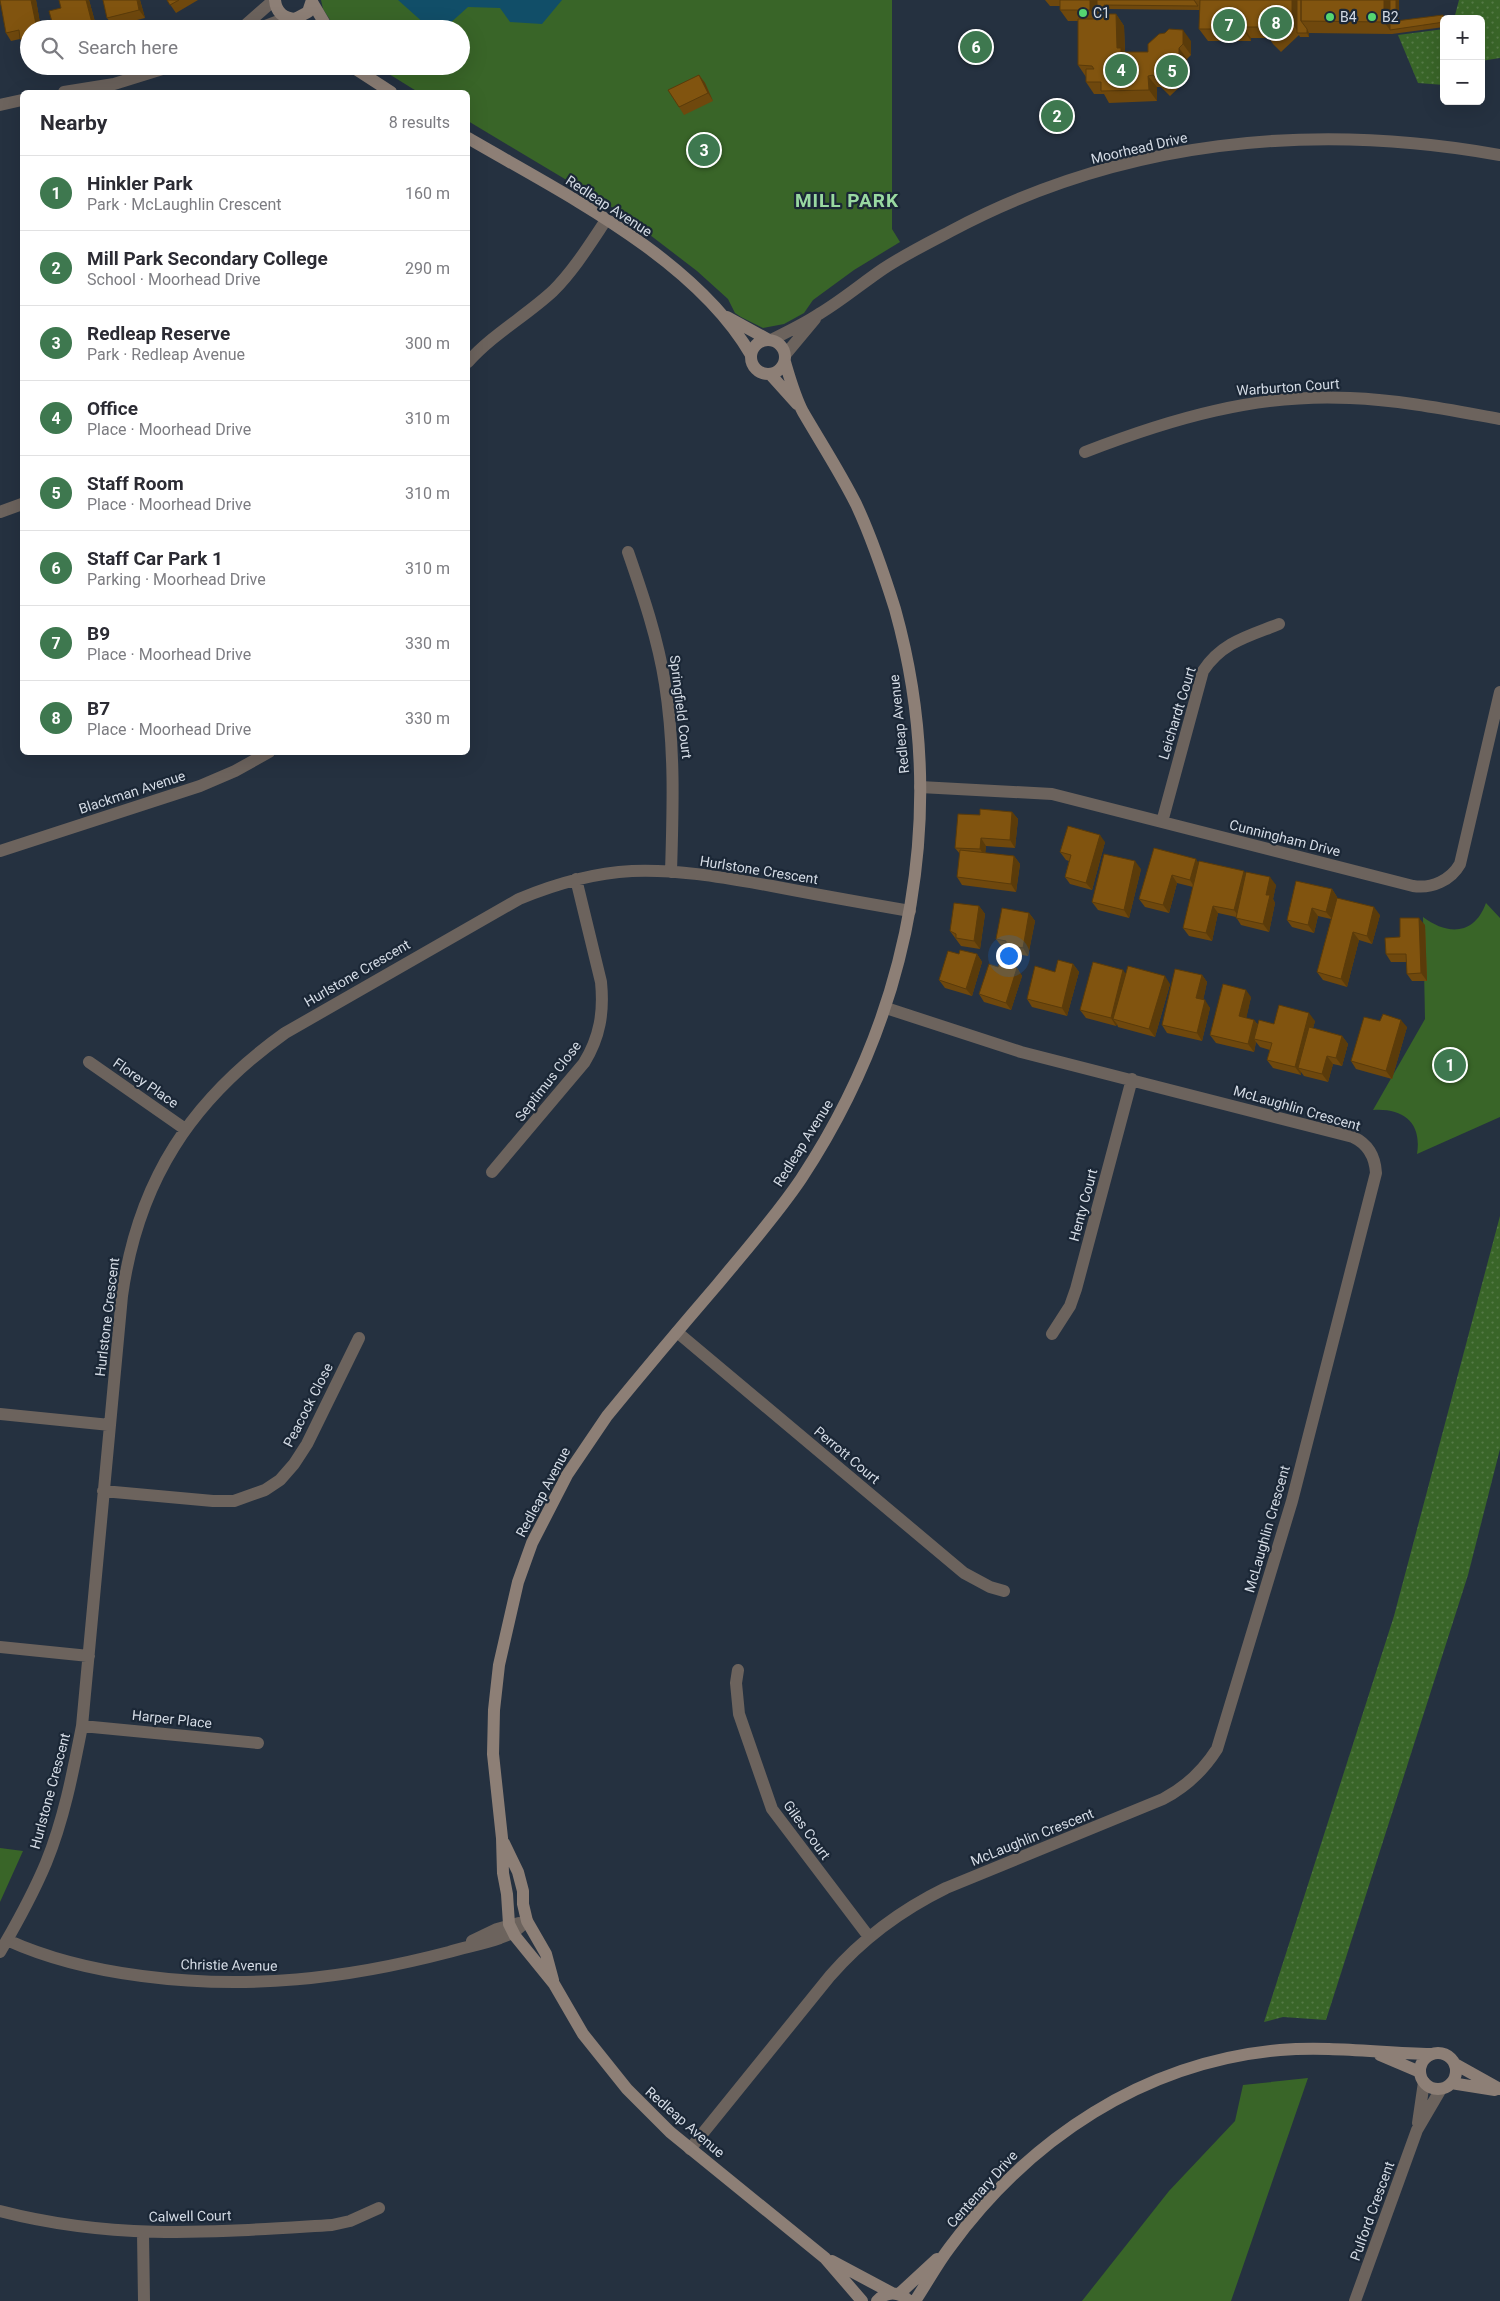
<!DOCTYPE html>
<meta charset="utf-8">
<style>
:root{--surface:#fff;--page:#f2f2f3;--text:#2b2b33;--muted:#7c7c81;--line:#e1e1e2;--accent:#3e784f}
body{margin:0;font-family:Roboto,sans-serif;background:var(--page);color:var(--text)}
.controls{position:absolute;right:15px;top:15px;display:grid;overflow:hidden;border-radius:8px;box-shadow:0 5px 20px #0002}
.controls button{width:45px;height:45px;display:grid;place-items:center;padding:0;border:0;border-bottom:1px solid var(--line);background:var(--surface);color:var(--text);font:25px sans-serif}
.you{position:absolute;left:1008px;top:955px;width:18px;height:18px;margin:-12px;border:4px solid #fff;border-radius:50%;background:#1a73e8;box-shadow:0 0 0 8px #1a73e833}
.badge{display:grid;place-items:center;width:32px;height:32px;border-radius:50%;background:var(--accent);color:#fff;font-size:16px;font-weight:700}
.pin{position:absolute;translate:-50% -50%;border:2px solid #fff;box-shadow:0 1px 5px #0006}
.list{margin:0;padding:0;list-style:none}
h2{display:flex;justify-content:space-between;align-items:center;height:65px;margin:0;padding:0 20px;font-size:21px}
h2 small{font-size:16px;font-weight:400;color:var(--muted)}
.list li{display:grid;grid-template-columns:32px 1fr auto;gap:15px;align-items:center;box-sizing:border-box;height:75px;padding:0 20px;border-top:1px solid var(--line)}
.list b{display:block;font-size:19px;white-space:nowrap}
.list p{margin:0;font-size:16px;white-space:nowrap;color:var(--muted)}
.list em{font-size:16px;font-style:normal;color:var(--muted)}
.icon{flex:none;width:28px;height:28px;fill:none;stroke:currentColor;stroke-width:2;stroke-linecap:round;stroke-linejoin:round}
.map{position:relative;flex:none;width:1500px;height:2301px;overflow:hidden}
.search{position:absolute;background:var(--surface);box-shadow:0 5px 20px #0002;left:20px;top:20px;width:450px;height:55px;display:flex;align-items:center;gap:12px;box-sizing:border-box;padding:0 18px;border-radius:28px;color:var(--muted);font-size:19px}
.panel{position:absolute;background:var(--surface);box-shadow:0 5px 20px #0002;left:20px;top:90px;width:450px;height:665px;border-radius:8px}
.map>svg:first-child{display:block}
.grass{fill:url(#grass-dots)}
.park{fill:#396528}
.water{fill:#114e68}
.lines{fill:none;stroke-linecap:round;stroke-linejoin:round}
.street{stroke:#6c635d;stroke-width:12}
.secondary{stroke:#8d7f76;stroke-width:12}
.wall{fill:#6f480d}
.shaded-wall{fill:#5a3b0a}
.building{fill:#81540f;stroke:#5a3b0a}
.poi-dot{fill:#55d671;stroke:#1b2736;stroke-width:2}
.labels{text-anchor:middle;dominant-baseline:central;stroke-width:4.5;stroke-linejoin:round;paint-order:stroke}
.poi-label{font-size:14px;fill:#d4dbe5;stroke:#1b2736;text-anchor:start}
.street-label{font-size:14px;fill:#d4dbe5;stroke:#1b2736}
.district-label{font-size:19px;font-weight:bold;letter-spacing:1px;fill:#99d9a1;stroke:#1b2736}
</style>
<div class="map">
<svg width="1500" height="2301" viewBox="0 0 1500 2301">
<defs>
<pattern id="grass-dots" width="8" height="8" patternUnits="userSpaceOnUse" patternTransform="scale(1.25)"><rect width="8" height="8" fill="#396528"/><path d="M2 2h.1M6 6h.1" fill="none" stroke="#557a47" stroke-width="1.8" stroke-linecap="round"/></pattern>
</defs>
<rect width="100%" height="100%" fill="#253140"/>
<path class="grass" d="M1459,0H1500V58L1481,61V19H1454Z
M1444,29V85L1418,83L1398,35Z
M1500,1216V1449L1468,1575L1326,2020L1283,2017L1264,2022L1394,1616Z"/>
<path class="park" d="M321,0H892V229L900,242L854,270L813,300L804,313L784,324L763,328L741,317L735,313L728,299L697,271L620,212L468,121V92H418L376,66H461V29H336L323,9Z
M1486,903L1500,918V1117L1417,1154C1422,1123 1404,1108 1373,1110L1425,1019L1423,917C1447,935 1474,936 1486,903Z
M0,1848L23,1851L0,1902Z
M1308,2078L1231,2301H1082L1169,2191L1235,2121L1243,2085Z"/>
<path class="water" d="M398,0H562L542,24L510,22L500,8L468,7L448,25H426Z"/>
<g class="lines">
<path class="street" d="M241,29L274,0
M257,29L286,18
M64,92L114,84L172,66
M0,105L22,100
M771,340C787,332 804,324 819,314C841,301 861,284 883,269C904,255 928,243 951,231C1121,140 1312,121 1500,155
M785,355L815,319
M468,362C493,334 526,316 553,291C574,270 590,244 606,220
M1085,452C1170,419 1258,393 1350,398C1401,400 1450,410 1500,419
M0,512L22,504
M628,552C643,595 658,639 665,684C675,747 673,808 671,872
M920,787L1052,794L1413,886C1432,889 1451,880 1460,864L1500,692
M1162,822L1203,671C1222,642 1249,636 1279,624
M0,851L200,786L235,771L269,752
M89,1062L185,1129
M492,1172L584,1063C600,1037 604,1012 601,982L576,879
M677,1332L964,1573L990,1587L1004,1591
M1052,1334L1070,1306L1076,1289L1132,1079
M0,1414L110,1425
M103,1491L213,1501H234L265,1490L280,1480L294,1464L307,1444L359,1338
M0,1647L89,1656
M738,1670L736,1683L739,1714L772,1809L869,1937
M82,1726L258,1743
M7,1940C51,1960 95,1970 142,1976C248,1990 346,1979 449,1952C466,1947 483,1944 500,1938L513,1933L527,1921
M472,1941L497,1929L519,1923
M0,1952C17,1923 33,1894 46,1863C64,1819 73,1772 82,1726L122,1296C138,1181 191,1100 285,1033L519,899C555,884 593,873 632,871C679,869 726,878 772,886C818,895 864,903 910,911
M1418,2123L1424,2082
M690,2149L830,1976C863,1938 901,1910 946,1888L1163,1799C1186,1787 1203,1771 1217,1749L1292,1501L1376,1173C1375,1156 1368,1144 1353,1137L1021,1052L886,1008
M0,2211C116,2241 215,2232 332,2225L350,2221L379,2208
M143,2233L144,2301
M1355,2301L1417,2130L1441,2089"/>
<path class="secondary" d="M275,0C276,12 283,18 295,19L308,12L312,0
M312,2L328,29
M351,66L391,92
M468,138C562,193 695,258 751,355
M727,317L769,340
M751 357a17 17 0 1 1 34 0a17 17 0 1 1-34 0Z
M785,362C790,379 795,397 803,412C821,443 840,472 856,504C872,538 884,574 895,609C950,806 913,1009 801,1179C776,1216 746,1250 717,1285C680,1328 643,1372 607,1416L567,1475L532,1543L518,1582L499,1665L494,1710L493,1754L502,1838L503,1873L507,1894L509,1924L515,1936L554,1984L583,2034L627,2089L670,2132L825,2258L862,2301
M770,374L797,404
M504,1843L518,1872L523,1891V1904L527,1921L546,1954L553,1980
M1420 2071a18 18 0 1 1 36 0a18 18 0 1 1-36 0Z
M1380,2055L1420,2072
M1455,2064L1500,2089
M1451,2083L1495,2090
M832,2261L892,2293
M899,2294L937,2259
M877,2301C886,2291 899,2291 909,2301
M915,2301C927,2283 937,2264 950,2247C1029,2139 1144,2062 1280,2050C1330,2046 1381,2053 1431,2054"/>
</g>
<path class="wall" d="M0,0H36L41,29H29V46L26,47L20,39L11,41L6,33Z
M89,0L97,29H54L61,8Z
M103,0H140L145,18L113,26L107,18Z
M167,0H198L176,13Z
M1045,0H1399V21L1444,19V27L1392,34L1309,33V37H1300L1299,35L1281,52L1273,44L1269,38H1251V41H1208L1199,29L1200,10L1107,9V14H1116L1124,26L1125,52H1148L1191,41V55L1187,59L1188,79L1170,96L1161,87H1157V101L1109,103L1104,94H1094L1086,82V77L1078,65V21H1068L1060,10V6H1050Z
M699,75L705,83L713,101L684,115L679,107Z
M1012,812L1018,819L1015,848L986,846L985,853L1014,856L1020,864L1016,892L962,885L957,877L960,854L955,848Z
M1105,842L1092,890L1070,884L1065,877L1069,861L1066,860L1060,852Z
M1154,848L1199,864L1246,874L1276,885L1273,899L1275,903L1269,932L1241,925L1236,917L1218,913L1212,941L1189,936L1183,928L1193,887L1177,883L1169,913L1145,907L1139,899Z
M1141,869L1129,918L1098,910L1092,902Z
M1332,889L1337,897L1335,907L1380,915L1372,944L1359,940L1347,987L1323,980L1317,972L1331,919L1318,916L1314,933L1292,927L1287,920Z
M979,906L985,914L980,949L961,946L950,931Z
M1029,913L1035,921L1028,956L1011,953L1008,948L1002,947L996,939Z
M1425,925L1427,981H1412L1407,974V962H1391L1386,954Z
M977,954L982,962L972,996L945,988L939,980Z
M1073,964L1079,972L1067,1016L1032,1007L1027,999L1055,972Z
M998,967L1017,968L1022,976L1011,1010L984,1002L979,994Z
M1126,974L1170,984L1155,1037L1118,1027L1117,1024L1116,1026L1086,1018L1080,1010Z
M1202,975L1207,982L1203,1000L1210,1008L1202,1041L1167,1033L1162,1025Z
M1251,997L1246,1018L1254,1020L1258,1025L1315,1021L1313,1028L1342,1036L1348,1044L1342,1066L1333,1064L1328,1082L1304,1076L1301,1072V1075L1273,1068L1267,1060L1270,1050L1260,1047L1256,1042L1254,1052L1216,1043L1210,1035Z
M1380,1021L1407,1027L1392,1079L1356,1069L1351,1061Z"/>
<path class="shaded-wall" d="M31,0H36L41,29H37Z
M86,0H89L97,29H95L92,23Z
M137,0H140L145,18L139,10Z
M1090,0H1099V21L1090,10Z
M1292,0H1300L1299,33L1292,23Z
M1384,0H1393L1390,30L1384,22Z
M1396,0H1399V25L1396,21Z
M1104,5L1107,9L1105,31L1103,27Z
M1116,14L1124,26L1125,54L1117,48Z
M1243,27L1251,38V41L1243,29Z
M1307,29L1309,33V37L1307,33Z
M1183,30L1191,41V55L1183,44Z
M1179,48L1187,59L1188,79L1179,67Z
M699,75L705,83L713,101L708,93Z
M1148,76L1157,87V101L1149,90Z
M1012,812L1018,819L1015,848L1010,840Z
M1100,835L1105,842L1092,890L1086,883Z
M981,838L986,846L985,857L980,849Z
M1014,856L1020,864L1016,892L1011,884Z
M1196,859L1201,867L1195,888L1190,880Z
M1135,861L1141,869L1129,918L1124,910Z
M1244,871L1249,879L1240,918L1234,910Z
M1172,875L1177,883L1169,913L1163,905Z
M1270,877L1276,885L1273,899L1275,903L1269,932L1263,924L1266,895Z
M1332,889L1337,897L1332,919L1326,912Z
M979,906L985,914L980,949L974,941Z
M1213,906L1218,913L1212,941L1206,933Z
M1374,907L1380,915L1372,944L1367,936Z
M1312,908L1318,916L1314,933L1308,925Z
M1029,913L1035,921L1028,956L1023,948Z
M1419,918L1425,925L1427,981L1421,973Z
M1353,932L1359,940L1347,987L1341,979Z
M977,954L982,962L972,996L966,989Z
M1073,964L1079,972L1067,1016L1062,1008Z
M1017,968L1022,976L1011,1010L1006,1003Z
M1123,970L1128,977L1113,1019L1117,1024L1116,1026L1111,1018Z
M1202,975L1207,982L1202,1006L1196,998Z
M1165,976L1170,984L1155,1037L1149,1029Z
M1246,990L1251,997L1245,1024L1239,1016Z
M1205,1000L1210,1008L1202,1041L1197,1033Z
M1309,1013L1315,1021L1302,1069L1298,1068L1301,1072V1075L1295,1067Z
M1254,1020L1260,1028L1254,1039L1256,1042L1254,1052L1248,1044Z
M1401,1020L1407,1027L1392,1079L1386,1071Z
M1342,1036L1348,1044L1342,1066L1336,1058Z
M1327,1056L1333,1064L1328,1082L1322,1074Z"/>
<path class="building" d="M0,0H31L37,29H29V38L20,39L19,30L6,33Z
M59,0H86L92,23L71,29H54L49,11L61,8Z
M103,0H137L139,10L107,18Z
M167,0H179L170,5Z
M1060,0H1090V10H1060Z
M1097,0H1194L1198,6L1104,5V14H1098L1097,19Z
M1200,0H1292V23L1273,41L1265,32V27H1243V29H1199Z
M1297,0H1301V21L1307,29V33H1297Z
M1301,0H1384V22L1301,21Z
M1390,0H1396V21L1443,15L1444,22L1390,30Z
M1098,14H1116L1117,48H1121V52H1148V44L1159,34L1165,33L1169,29L1183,30V44L1179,48V67L1162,84L1153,75L1148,76L1149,90L1101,91V82H1086V69H1094L1092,66L1078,65V19H1097Z
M699,75L708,93L679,107L668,90Z
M980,809L1012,812L1010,840L981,838L980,849L955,848L958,814L980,815Z
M1068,826L1100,835L1086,883L1065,877L1071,855L1060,852Z
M1154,848L1196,859L1190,880L1172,875L1163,905L1139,899Z
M960,850L1014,856L1011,884L957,877Z
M1104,854L1135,861L1124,910L1092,902Z
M1199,861L1244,871L1234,910L1213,906L1206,933L1183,928Z
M1246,872L1270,877L1266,895H1270L1263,924L1236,918Z
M1296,881L1332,889L1326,912L1312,908L1308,925L1287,920Z
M1337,898L1374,907L1367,936L1353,932L1341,979L1317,972Z
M954,903L979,906L974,941L956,938V934L950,931Z
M1002,908L1029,913L1023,948L1006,945V941L996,939Z
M1400,918H1419L1421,973L1407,974L1406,954H1386L1385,938L1400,937Z
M960,950L977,954L966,989L939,980L948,951L959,954Z
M1058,960L1073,964L1062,1008L1027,999L1035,966L1055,972Z
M1000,962L1017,968L1006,1003L979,994L989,964L998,967Z
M1093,962L1123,970L1111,1018L1080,1010Z
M1128,966L1165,976L1149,1029L1113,1019Z
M1175,969L1202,975L1196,998L1205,1000L1197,1033L1162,1025Z
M1223,984L1246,990L1239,1016L1254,1020L1248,1044L1210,1035Z
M1279,1005L1309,1013L1295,1067L1267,1060L1272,1043L1254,1039L1259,1020L1274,1024Z
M1383,1014L1401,1020L1386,1071L1351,1061L1364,1017L1380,1021Z
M1309,1027L1342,1036L1336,1058L1327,1056L1322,1074L1298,1068Z"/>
<g class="poi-dot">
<circle cx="1083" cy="13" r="5"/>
<circle cx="1330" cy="17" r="5"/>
<circle cx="1372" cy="17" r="5"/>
</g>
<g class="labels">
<g class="poi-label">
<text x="1093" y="13">C1</text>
<text x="1340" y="17">B4</text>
<text x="1382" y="17">B2</text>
</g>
<g class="street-label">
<text transform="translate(1139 148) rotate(-13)">Moorhead Drive</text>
<text transform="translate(609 206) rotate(33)">Redleap Avenue</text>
<text transform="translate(1288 387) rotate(-4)">Warburton Court</text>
<text transform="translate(681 707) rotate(83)">Springfield Court</text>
<text transform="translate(1177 713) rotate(-73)">Leichardt Court</text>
<text transform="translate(899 724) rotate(-96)">Redleap Avenue</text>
<text transform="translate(132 792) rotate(-18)">Blackman Avenue</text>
<text transform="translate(1285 838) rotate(14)">Cunningham Drive</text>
<text transform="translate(759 870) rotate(9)">Hurlstone Crescent</text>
<text transform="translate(357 973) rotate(-30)">Hurlstone Crescent</text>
<text transform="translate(548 1081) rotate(-52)">Septimus Close</text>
<text transform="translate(146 1083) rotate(35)">Florey Place</text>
<text transform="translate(1297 1108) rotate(16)">McLaughlin Crescent</text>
<text transform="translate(803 1143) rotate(-58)">Redleap Avenue</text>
<text transform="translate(1083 1205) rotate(-75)">Henty Court</text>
<text transform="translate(107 1317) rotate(-83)">Hurlstone Crescent</text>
<text transform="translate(308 1405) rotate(-63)">Peacock Close</text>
<text transform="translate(847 1455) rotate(40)">Perrott Court</text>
<text transform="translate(543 1492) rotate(-62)">Redleap Avenue</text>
<text transform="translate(1267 1529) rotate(-74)">McLaughlin Crescent</text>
<text transform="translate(172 1719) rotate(6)">Harper Place</text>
<text transform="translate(50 1791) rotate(-75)">Hurlstone Crescent</text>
<text transform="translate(807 1830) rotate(54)">Giles Court</text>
<text transform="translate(1032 1837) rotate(-22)">McLaughlin Crescent</text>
<text transform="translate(229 1965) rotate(1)">Christie Avenue</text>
<text transform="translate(685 2122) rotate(41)">Redleap Avenue</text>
<text transform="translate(982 2189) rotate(-48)">Centenary Drive</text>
<text transform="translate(1372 2211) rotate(-70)">Pulford Crescent</text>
<text transform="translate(190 2216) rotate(-1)">Calwell Court</text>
</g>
<g class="district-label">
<text x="847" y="200">MILL PARK</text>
</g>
</g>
</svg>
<div class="controls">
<button>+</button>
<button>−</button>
</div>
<div class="you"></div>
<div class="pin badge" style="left:1450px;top:1065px">1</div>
<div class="pin badge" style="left:1057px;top:116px">2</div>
<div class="pin badge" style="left:704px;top:150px">3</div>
<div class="pin badge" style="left:1121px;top:70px">4</div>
<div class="pin badge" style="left:1172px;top:71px">5</div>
<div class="pin badge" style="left:976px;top:47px">6</div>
<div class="pin badge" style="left:1229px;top:25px">7</div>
<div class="pin badge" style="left:1276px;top:23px">8</div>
<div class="search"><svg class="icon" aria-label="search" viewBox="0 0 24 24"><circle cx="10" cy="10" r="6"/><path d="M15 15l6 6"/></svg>Search here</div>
<section class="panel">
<h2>Nearby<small>8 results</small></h2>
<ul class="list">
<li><span class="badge">1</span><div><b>Hinkler Park</b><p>Park · McLaughlin Crescent</p></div><em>160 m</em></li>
<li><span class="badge">2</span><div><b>Mill Park Secondary College</b><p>School · Moorhead Drive</p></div><em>290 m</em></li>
<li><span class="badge">3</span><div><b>Redleap Reserve</b><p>Park · Redleap Avenue</p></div><em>300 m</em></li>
<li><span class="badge">4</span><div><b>Office</b><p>Place · Moorhead Drive</p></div><em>310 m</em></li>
<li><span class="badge">5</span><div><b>Staff Room</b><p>Place · Moorhead Drive</p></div><em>310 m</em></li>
<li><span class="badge">6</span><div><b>Staff Car Park 1</b><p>Parking · Moorhead Drive</p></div><em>310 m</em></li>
<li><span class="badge">7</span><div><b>B9</b><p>Place · Moorhead Drive</p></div><em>330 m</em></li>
<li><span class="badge">8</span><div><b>B7</b><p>Place · Moorhead Drive</p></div><em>330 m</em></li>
</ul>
</section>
</div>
